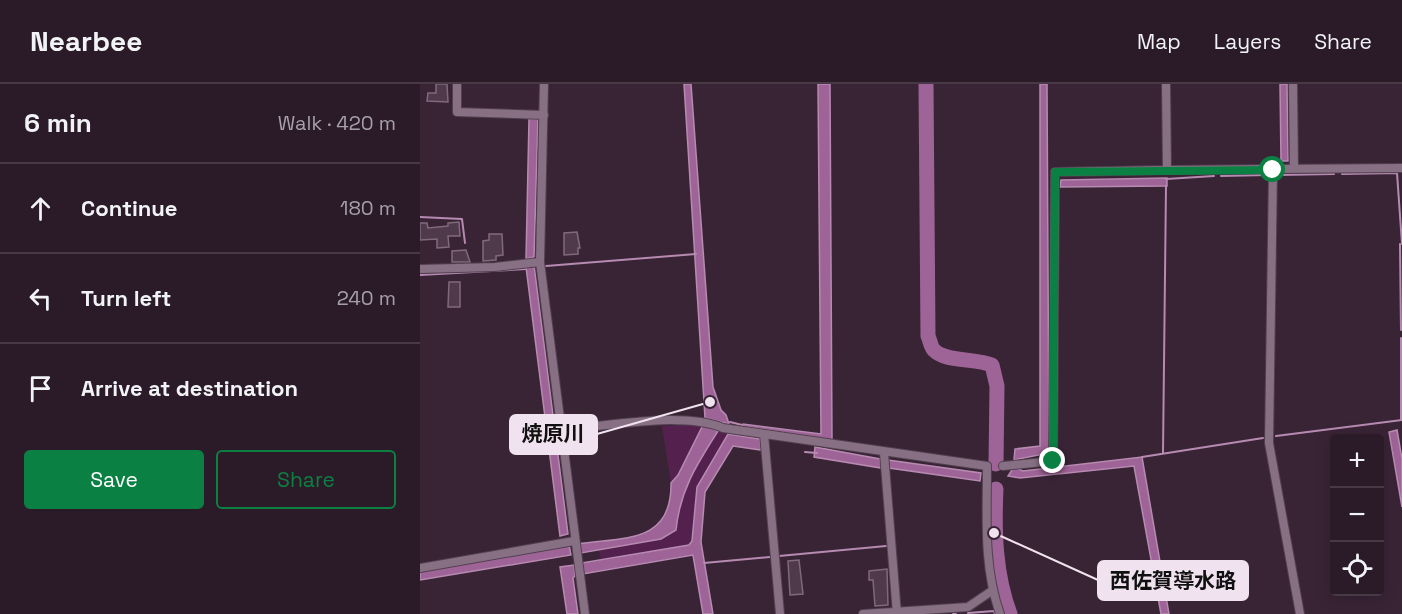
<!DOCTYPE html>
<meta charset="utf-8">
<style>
:root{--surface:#2b1b28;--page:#372834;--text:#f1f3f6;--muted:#a6a1a8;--line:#473945;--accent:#0b8043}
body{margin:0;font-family:"Space Grotesk","Noto Sans JP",sans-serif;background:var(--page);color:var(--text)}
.controls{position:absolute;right:18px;bottom:18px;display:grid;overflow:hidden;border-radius:6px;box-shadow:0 3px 15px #0003}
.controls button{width:54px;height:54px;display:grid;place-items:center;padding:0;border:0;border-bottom:2px solid var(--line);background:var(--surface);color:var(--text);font:30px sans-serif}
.stop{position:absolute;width:18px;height:18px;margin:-14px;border:4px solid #0b8043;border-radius:50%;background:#fff}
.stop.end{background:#0b8043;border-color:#fff;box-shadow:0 2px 6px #0008}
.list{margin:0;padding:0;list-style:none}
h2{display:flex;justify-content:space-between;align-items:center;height:78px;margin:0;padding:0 24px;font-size:26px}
h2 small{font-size:20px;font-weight:400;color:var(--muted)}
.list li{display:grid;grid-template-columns:39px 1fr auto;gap:18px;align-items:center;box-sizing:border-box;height:90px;padding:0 24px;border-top:2px solid var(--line)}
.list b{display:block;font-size:22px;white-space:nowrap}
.list em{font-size:20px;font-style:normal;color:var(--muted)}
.actions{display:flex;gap:12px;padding:18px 24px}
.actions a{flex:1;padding:14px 0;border:2px solid var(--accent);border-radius:6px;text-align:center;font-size:21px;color:var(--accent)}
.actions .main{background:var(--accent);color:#fff}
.icon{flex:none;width:33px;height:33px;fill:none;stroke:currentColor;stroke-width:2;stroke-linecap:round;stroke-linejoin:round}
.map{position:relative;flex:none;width:982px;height:530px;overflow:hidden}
header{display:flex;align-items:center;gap:36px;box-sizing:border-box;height:84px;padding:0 30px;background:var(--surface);border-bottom:2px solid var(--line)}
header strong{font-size:28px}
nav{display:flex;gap:33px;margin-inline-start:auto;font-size:21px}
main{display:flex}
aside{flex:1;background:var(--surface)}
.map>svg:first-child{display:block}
.green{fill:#54214e}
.water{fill:#9f6497;stroke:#b78ab1;stroke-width:1.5}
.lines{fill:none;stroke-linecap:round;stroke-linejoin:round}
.stream{stroke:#b78ab1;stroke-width:2}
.river{stroke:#9f6497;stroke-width:15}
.building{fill:#4f3a4c;stroke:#81697d;stroke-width:1.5}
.minor-casing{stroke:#51404f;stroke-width:10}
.minor{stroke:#887084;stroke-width:8}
.route{stroke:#0b8043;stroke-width:8}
.leader{fill:none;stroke:#f0e2ee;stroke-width:2}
.callout-dot{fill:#f0e2ee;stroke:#392436;stroke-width:2}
.callout{fill:#f0e2ee;stroke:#f0e2ee;stroke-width:2}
.callout-label{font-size:21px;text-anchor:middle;font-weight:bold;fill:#111}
</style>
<header>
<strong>Nearbee</strong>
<nav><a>Map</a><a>Layers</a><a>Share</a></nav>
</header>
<main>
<aside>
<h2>6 min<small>Walk · 420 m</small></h2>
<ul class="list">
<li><svg class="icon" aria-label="ahead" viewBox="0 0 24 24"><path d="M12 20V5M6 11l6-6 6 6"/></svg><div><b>Continue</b></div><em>180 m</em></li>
<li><svg class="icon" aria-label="left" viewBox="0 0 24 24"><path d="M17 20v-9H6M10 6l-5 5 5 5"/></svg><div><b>Turn left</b></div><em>240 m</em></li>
<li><svg class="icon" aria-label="arrive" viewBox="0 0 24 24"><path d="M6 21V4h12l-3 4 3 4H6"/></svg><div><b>Arrive at destination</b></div></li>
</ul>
<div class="actions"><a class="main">Save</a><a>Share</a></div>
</aside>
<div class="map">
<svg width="982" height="530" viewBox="0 0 982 530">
<rect width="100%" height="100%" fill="#392436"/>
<path class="green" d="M271,340L283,341L258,391L251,399L242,342Z
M298,347L308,350L277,403L272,457L269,461L181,476L179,466L241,455L258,427L269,393Z"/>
<path class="water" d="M264,0H271L293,303L301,326L306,331L309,340L285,334Z
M398,0H410L412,356L322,342L323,340L401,350Z
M620,0H627L629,369L594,376L595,365L620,362Z
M860,0H867L868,77H861Z
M109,35H118L114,173L106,175Z
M747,94V102L640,103L641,96Z
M114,181L148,450L140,452L106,183Z
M283,341L298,347C277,380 260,406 256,446L241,455L161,469L158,460C204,453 252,460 251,399L258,391Z
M977,346L982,375V423L969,348Z
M308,350L340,355L341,366L313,362L285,408L281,458L293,530H283L273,471L163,490L161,479L269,461L272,457L277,403Z
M395,363L460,375L461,384L394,373Z
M722,373L749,530H741L714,382L600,394L588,392L594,383L603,387Z
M468,376L561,389L560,397L469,384Z
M149,461L151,471L0,496V486Z
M154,481L155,492L153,494L158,530H147L140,483Z"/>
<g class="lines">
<path class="stream" d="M922,90L977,89L982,160
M858,91L914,90
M801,92L847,91
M746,95L794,92
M0,133L42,135L45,159
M980,160L981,246
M126,182L276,170
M0,191L106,185
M981,254V336
M310,338L322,341
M856,352L982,336
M385,368L397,369
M743,369L746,102
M722,373L843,354
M359,472L466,462
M284,479L350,473
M548,529L574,527L575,530
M533,530H536"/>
<path class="river" d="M506,0L508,252C510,256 511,264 514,266C524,278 556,274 572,281L577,302L576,380
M576,405C574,447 575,490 590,530"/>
</g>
<path class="building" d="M16,0H27L28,18L7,17L8,9H16Z
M39,138L40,152H28L29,163L17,164V155L0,156V139H7L8,144L28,142V139Z
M157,148L160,164H158V170L144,171V149Z
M69,150H82L83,171L76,172V176L63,177V157L69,156Z
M46,166L50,178H32V167Z
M29,198H40V223H28Z
M379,476L383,510L370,511L368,477Z
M467,485L468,521L455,522L453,496H449V487Z"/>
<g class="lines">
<g class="minor-casing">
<path id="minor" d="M37,0V28L124,31
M124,0L120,178L165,530
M873,0L874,85
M747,86L982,84
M853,86L849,359L880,530
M0,185L75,183L120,178
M141,346C186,342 263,327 303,344L567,382C567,433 563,482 580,530
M344,350L360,530
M464,369L477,530
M583,382L633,377L635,88L747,86L746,0
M0,484L154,457
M443,530L548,523L573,506"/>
</g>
<use href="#minor" class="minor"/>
</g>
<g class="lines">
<path class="route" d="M633,377L635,88L853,86"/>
</g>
<path class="leader" d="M290 318L177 350M574 449L678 496"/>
<g class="callout-dot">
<circle cx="290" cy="318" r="6"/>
<circle cx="574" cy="449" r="6"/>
</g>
<g class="callout">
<rect x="90" y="331" width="87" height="39" rx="6"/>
<rect x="678" y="477" width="150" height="39" rx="6"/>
</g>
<g class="callout-label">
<text x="133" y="357">焼原川</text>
<text x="753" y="504">西佐賀導水路</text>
</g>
</svg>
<div class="controls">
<button>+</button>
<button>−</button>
<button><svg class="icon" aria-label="locate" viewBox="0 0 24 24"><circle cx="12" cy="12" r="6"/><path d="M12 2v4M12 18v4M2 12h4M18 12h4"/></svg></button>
</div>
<div class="stop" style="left:853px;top:86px"></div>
<div class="stop end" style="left:633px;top:377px"></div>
</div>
</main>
